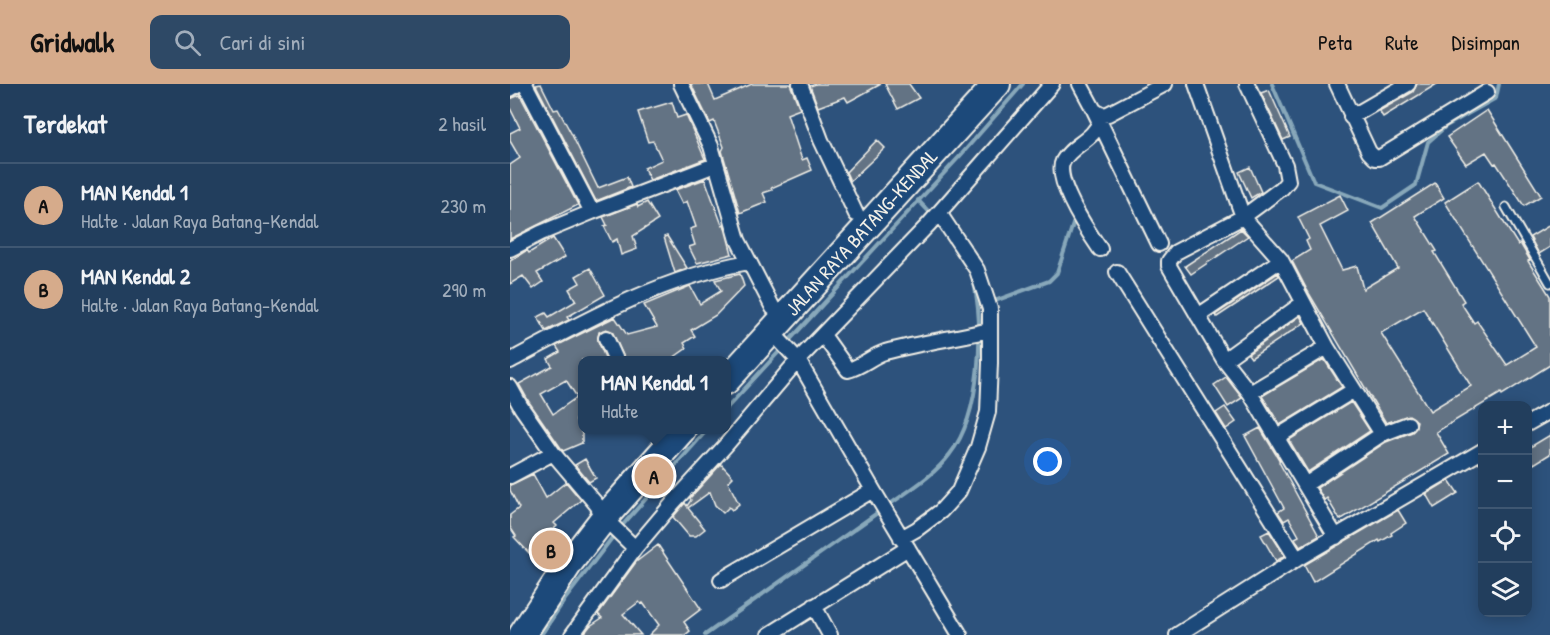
<!DOCTYPE html>
<html lang="id">
<meta charset="utf-8">
<style>
:root{--surface:#223e5d;--page:#2e4966;--text:#f1f3f6;--muted:#a2aebc;--line:#3f5772;--accent:#d6ab8b}
body{margin:0;font-family:"Patrick Hand",sans-serif;background:var(--page);color:var(--text)}
.controls{position:absolute;right:18px;bottom:18px;display:grid;overflow:hidden;border-radius:12px;box-shadow:0 3px 15px #0003}
.controls button{width:54px;height:54px;display:grid;place-items:center;padding:0;border:0;border-bottom:2px solid var(--line);background:var(--surface);color:var(--text);font:30px sans-serif}
.you{position:absolute;left:538px;top:378px;width:21px;height:21px;margin:-15px;border:4px solid #fff;border-radius:50%;background:#1a73e8;box-shadow:0 0 0 9px #1a73e833}
.badge{display:grid;place-items:center;width:39px;height:39px;border-radius:50%;background:var(--accent);color:#111;font-size:20px;font-weight:700}
.pin{position:absolute;translate:-50% -50%;border:3px solid #fff;box-shadow:0 2px 6px #0006}
.popup{position:absolute;left:68px;top:272px;width:153px;height:78px;box-sizing:border-box;display:grid;place-content:center;border-radius:12px;background:var(--surface);filter:drop-shadow(0 2px 4px #0005);font-size:20px;white-space:nowrap;color:var(--muted)}
.popup b{font-size:22px;color:var(--text)}
.popup::after{content:'';position:absolute;left:50%;top:100%;margin-left:-12px;border:12px solid transparent;border-top-color:var(--surface)}
.list{margin:0;padding:0;list-style:none}
h2{display:flex;justify-content:space-between;align-items:center;height:78px;margin:0;padding:0 24px;font-size:26px}
h2 small{font-size:20px;font-weight:400;color:var(--muted)}
.list li{display:grid;grid-template-columns:39px 1fr auto;gap:18px;align-items:center;box-sizing:border-box;height:84px;padding:0 24px;border-top:2px solid var(--line)}
.list b{display:block;font-size:22px;white-space:nowrap}
.list p{margin:0;font-size:20px;white-space:nowrap;color:var(--muted)}
.list em{font-size:20px;font-style:normal;color:var(--muted)}
.icon{flex:none;width:33px;height:33px;fill:none;stroke:currentColor;stroke-width:2;stroke-linecap:round;stroke-linejoin:round}
.map{position:relative;flex:none;width:1040px;height:551px;overflow:hidden}
header{display:flex;align-items:center;gap:36px;box-sizing:border-box;height:84px;padding:0 30px;background:var(--accent);color:#111}
header strong{font-size:28px}
nav{display:flex;gap:33px;margin-inline-start:auto;font-size:21px}
.search{width:420px;height:54px;background:var(--page);display:flex;align-items:center;gap:15px;box-sizing:border-box;padding:0 21px;border-radius:12px;color:var(--muted);font-size:22px}
main{display:flex}
aside{flex:1;background:var(--surface)}
.map>svg:first-child{display:block}
.lines{fill:none;stroke-linecap:round;stroke-linejoin:round}
.stream{stroke:#88a8ba;stroke-width:4}
.building{fill:#647384;stroke:#f4f1e8;stroke-width:1.5;fill-rule:evenodd}
.lane-casing{stroke:#f4f1e8;stroke-width:11}
.street-casing{stroke:#f4f1e8;stroke-width:18}
.highway-casing{stroke:#f4f1e8;stroke-width:30}
.lane{stroke:#1f4a7a;stroke-width:7}
.street{stroke:#1f4a7a;stroke-width:14}
.highway{stroke:#1f4a7a;stroke-width:26}
.labels{text-anchor:middle;dominant-baseline:central;stroke-width:4.5;stroke-linejoin:round;paint-order:stroke}
.street-label{font-size:20px;fill:#f4f1e8;stroke:#1f4a7a}
</style>
<header>
<strong>Gridwalk</strong>
<div class="search"><svg class="icon" aria-label="search" viewBox="0 0 24 24"><circle cx="10" cy="10" r="6"/><path d="M15 15l6 6"/></svg>Cari di sini</div>
<nav><a>Peta</a><a>Rute</a><a>Disimpan</a></nav>
</header>
<main>
<aside>
<h2>Terdekat<small>2 hasil</small></h2>
<ul class="list">
<li><span class="badge">A</span><div><b>MAN Kendal 1</b><p>Halte · Jalan Raya Batang-Kendal</p></div><em>230 m</em></li>
<li><span class="badge">B</span><div><b>MAN Kendal 2</b><p>Halte · Jalan Raya Batang-Kendal</p></div><em>290 m</em></li>
</ul>
</aside>
<div class="map">
<svg width="1040" height="551" viewBox="0 0 1040 551">
<rect width="100%" height="100%" fill="#2d527c"/>
<filter id="ink" filterUnits="userSpaceOnUse"><feTurbulence type="fractalNoise" baseFrequency=".0167" numOctaves="2"/><feDisplacementMap in="SourceGraphic" scale="12" xChannelSelector="R" yChannelSelector="G"/><feConvolveMatrix kernelMatrix="1 2 1 2 8 2 1 2 1" color-interpolation-filters="sRGB"/></filter>
<g filter="url(#ink)">
<g class="lines">
<path class="stream" d="M762,0L804,98L872,124L906,101L918,58L936,42L986,14L989,0
M408,116L422,131
M482,218L539,197L547,189L565,134
M216,325L450,72L513,0
M376,423C398,407 424,392 440,370C471,331 475,241 463,195
M110,444L197,346
M31,551L56,514L105,450
M195,551L370,427"/>
</g>
<path class="building" d="M31,0L44,26L48,25L61,49L88,104L117,93L121,103L86,117L26,1Z
M181,0H198L205,16L242,0H280L290,25L277,30L292,76L297,74L302,86L261,104L262,106L253,109L257,118L230,129L212,67L214,63L204,37L200,39Z
M306,0H371L338,18L335,13L308,23L300,2Z
M375,0H399L409,14L388,25Z
M907,0H927L873,33L869,27L903,8Z
M759,6L780,53L773,56L751,9Z
M10,11L68,121L0,155V81L10,74L0,57V49L10,44L0,24V15Z
M162,18L167,34L176,31L195,75L140,96L134,84L152,76L143,57L138,58L128,28Z
M977,26L1031,112L1014,122L986,79L984,80L976,68L956,80L937,53Z
M367,56L375,64L340,97L336,88Z
M740,83L751,108L741,114L729,88Z
M195,95L212,141L214,140L222,170L187,179L179,163L185,161L180,145L186,143L177,117L172,120L165,106Z
M968,97L1008,161L1010,159L1020,176L1018,177L1040,212V281L992,311L991,309L926,348L939,370L830,436L817,414L814,416L807,404L876,358L902,348L905,345L907,337L899,331L876,339L797,206L782,177L800,166L796,157L799,155L788,133L830,111L838,127L810,142L832,186L847,182L853,205L888,184L862,139L925,99L934,114L905,132L927,167L924,168L954,217L951,219L964,239L967,237L997,281L1026,263L935,118ZM913,224L961,302L920,327L871,249Z
M137,118L148,136L123,152L127,165L111,171L107,155L102,158L94,142L97,141L93,133L127,120L128,123Z
M1040,141V163L1029,170L1020,153Z
M731,145L738,152L681,190L675,182Z
M157,152L177,184L165,189L154,153Z
M43,154L55,173L27,189L33,198L23,205L13,192L0,200V177L17,166L19,169Z
M80,184L95,211L57,233L59,236L36,247L28,233L36,229L39,233L66,217L59,205L70,199L66,192Z
M768,189L769,192L707,233L705,231Z
M230,190L234,202L206,231L181,246L185,252L174,259L177,264L160,276H115L102,247L96,245L89,248L88,257L96,276H72V331L66,336L72,350V359L53,367L19,318L9,300L42,282L38,275L50,268L46,262L105,233L117,251L147,243L134,221L180,202L190,220L211,207L205,196ZM56,296L67,313L43,330L31,310Z
M790,232L794,239L741,274L738,270Z
M814,275L832,303L770,341L752,312Z
M716,293L732,314L718,323L704,301Z
M841,318L860,347L798,388L779,356Z
M715,323L726,338L716,345L706,329Z
M750,344L770,377L769,378L809,452L790,463L785,454L789,452L779,434L774,437L768,428L774,424L735,352Z
M1040,351V370L1024,380L1017,369V365Z
M75,375L86,394L79,398L65,381Z
M211,380L223,393L218,398L229,420L222,426L219,423L213,429L205,421L200,408L178,424L195,445L186,452H179L163,433L175,419L177,422L181,416L180,414Z
M23,390L36,414L56,398L71,416L44,439L47,442L19,469L4,453L6,452L0,443V431L9,424L0,406V401Z
M939,396L948,409L924,424L916,410Z
M888,426L896,439L881,449L882,451L870,458L869,456L803,498L794,481Z
M759,447L775,472L766,477L751,451Z
M148,461L191,525L174,538L180,547L175,551H139L149,541L133,519L131,520L129,518L113,530L131,551H73L80,542L92,534L88,530L126,478Z"/>
<g class="lines">
<g class="lane-casing">
<path id="lane" d="M996,123L1040,199"/>
</g>
<g class="street-casing">
<path id="street" d="M15,0L82,128
M171,0L201,62L228,156L263,224
M290,0L311,56L346,130
M570,0L584,26L591,31L598,30L655,0
M686,0L733,133L771,176L817,263L872,350
M737,0L775,81L778,97L772,104L733,133L666,168L659,177V182L714,276L740,309L826,453
M827,0L859,68L865,74H869L977,8
M0,5L8,0
M584,26L649,160
M841,33L898,0
M590,36C585,56 562,60 553,77C543,96 579,149 590,165
M0,165L31,149L82,128L205,81
M607,188L787,475
M688,232L771,176
M261,247L288,276L363,406L450,551
M313,251L338,286C351,283 362,272 375,268C410,259 445,254 480,246
M96,254L106,276
M714,276L793,219
M0,277C76,236 153,193 239,178
M0,303L11,323L43,369L87,421L94,434L125,464
M740,309L817,263
M1017,340L1040,327
M150,346L151,347
M767,353L844,306
M0,392L43,369
M795,401L872,350L898,340
M391,454L407,445L431,427L449,407L468,363L478,328L480,279V225L467,186L429,129
M211,496L363,406
M304,522L320,551
M62,551L125,464L163,419L216,361L288,276L419,140L542,0
M259,551L398,464
M667,551L787,475L972,367"/>
</g>
<g class="highway-casing">
<path id="highway" d="M216,297L487,0
M12,551L60,478L94,434L172,346"/>
</g>
<use href="#lane" class="lane"/>
<use href="#street" class="street"/>
<use href="#highway" class="highway"/>
</g>
</g>
<g class="labels">
<g class="street-label">
<text transform="translate(351 148) rotate(-48)">JALAN RAYA BATANG-KENDAL</text>
</g>
</g>
</svg>
<div class="controls">
<button>+</button>
<button>−</button>
<button><svg class="icon" aria-label="locate" viewBox="0 0 24 24"><circle cx="12" cy="12" r="6"/><path d="M12 2v4M12 18v4M2 12h4M18 12h4"/></svg></button>
<button><svg class="icon" aria-label="layers" viewBox="0 0 24 24"><path d="M12 4l9 5-9 5-9-5zM3 14l9 5 9-5"/></svg></button>
</div>
<div class="you"></div>
<div class="pin badge" style="left:144px;top:392px">A</div>
<div class="popup"><b>MAN Kendal 1</b>Halte</div>
<div class="pin badge" style="left:41px;top:466px">B</div>
</div>
</main>
